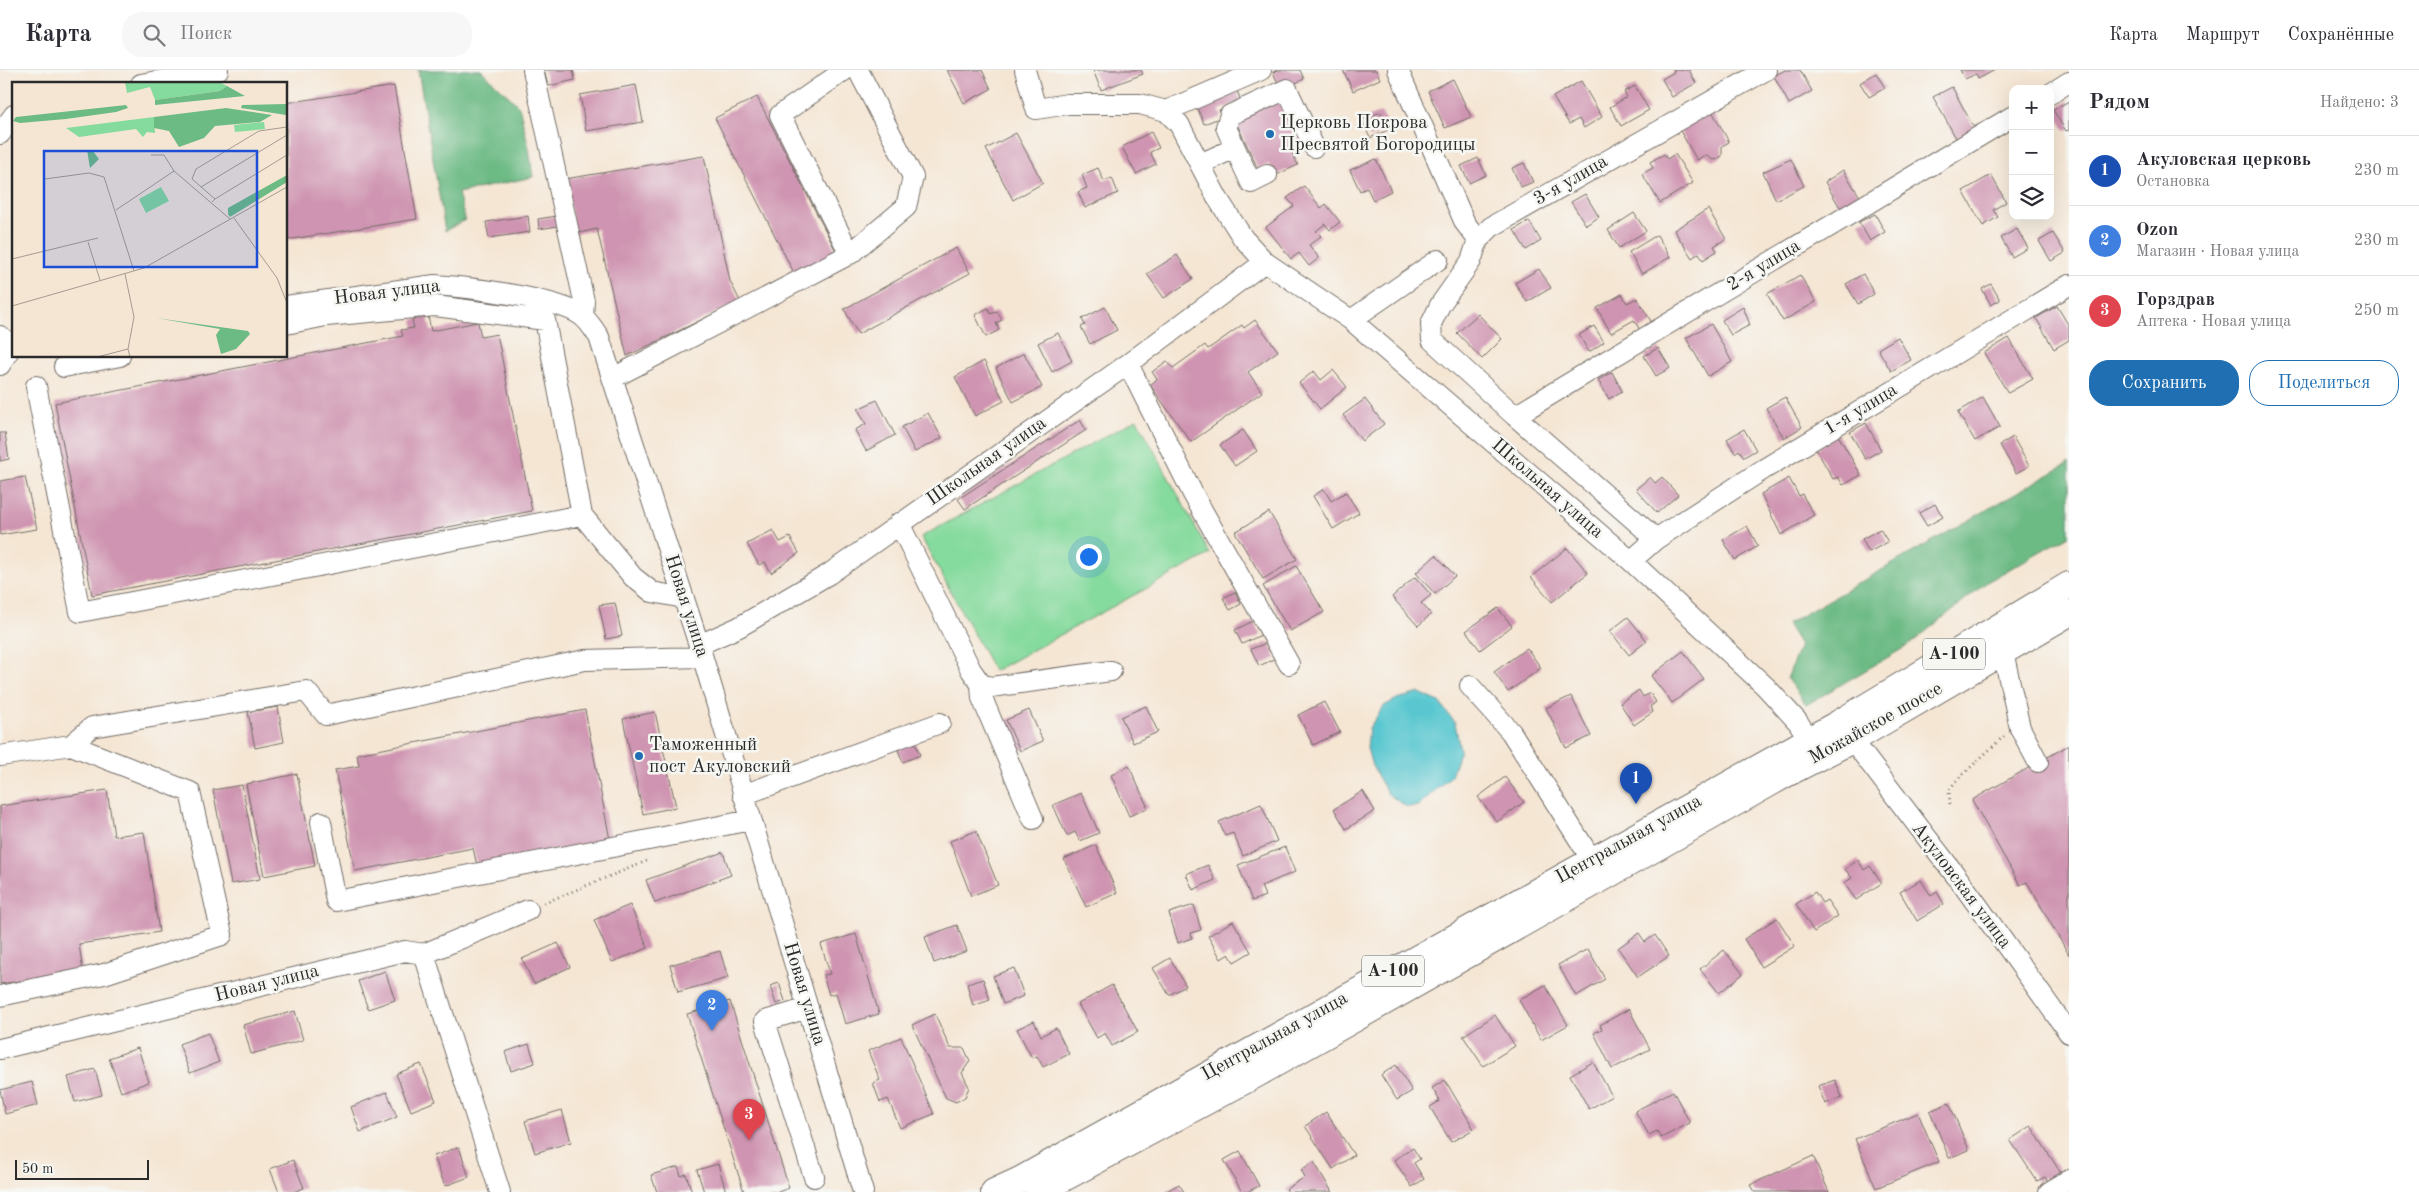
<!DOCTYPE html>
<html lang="ru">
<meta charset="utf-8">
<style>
:root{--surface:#fff;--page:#f7f7f7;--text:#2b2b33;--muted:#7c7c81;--line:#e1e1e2;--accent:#1f6fb2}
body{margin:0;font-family:"Old Standard TT",serif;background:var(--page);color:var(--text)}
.controls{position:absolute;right:15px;top:15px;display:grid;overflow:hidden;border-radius:10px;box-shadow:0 5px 20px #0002}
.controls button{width:45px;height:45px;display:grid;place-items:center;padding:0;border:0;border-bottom:1px solid var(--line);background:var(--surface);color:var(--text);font:25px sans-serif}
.scale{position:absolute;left:15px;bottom:12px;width:134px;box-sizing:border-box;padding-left:5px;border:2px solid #2b2b2b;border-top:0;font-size:14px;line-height:18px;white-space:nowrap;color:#2b2b2b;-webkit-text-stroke:4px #f6f6f2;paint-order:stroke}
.you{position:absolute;left:1088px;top:486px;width:18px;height:18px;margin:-12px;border:4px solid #fff;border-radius:50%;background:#1a73e8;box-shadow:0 0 0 8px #1a73e833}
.badge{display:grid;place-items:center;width:32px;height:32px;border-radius:50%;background:var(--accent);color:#fff;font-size:16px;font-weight:700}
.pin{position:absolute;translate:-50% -41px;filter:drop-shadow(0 1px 2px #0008)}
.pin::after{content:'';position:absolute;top:26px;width:18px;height:15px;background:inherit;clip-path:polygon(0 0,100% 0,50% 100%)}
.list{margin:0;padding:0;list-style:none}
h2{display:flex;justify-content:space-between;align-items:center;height:65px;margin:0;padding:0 20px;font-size:21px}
h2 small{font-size:16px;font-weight:400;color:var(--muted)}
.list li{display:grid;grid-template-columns:32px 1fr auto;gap:15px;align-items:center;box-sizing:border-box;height:70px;padding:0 20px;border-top:1px solid var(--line)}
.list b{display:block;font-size:19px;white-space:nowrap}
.list p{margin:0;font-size:16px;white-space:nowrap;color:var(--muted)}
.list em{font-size:16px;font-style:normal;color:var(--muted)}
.actions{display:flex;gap:10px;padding:15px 20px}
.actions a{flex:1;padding:11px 0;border:1px solid var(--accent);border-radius:20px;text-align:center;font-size:18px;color:var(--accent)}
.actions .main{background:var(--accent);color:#fff}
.icon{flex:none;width:28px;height:28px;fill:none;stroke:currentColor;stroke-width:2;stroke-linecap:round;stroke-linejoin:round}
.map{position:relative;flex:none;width:2069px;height:1122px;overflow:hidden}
header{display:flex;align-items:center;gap:30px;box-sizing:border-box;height:70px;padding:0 25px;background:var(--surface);border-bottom:1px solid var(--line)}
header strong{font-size:24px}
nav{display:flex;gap:28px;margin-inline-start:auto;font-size:18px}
.search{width:350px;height:45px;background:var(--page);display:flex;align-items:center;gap:12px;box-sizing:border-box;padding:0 18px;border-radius:20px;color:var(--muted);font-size:19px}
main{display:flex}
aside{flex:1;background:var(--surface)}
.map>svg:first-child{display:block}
.green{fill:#85da9d;stroke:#588264}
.forest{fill:#6cba84;stroke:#4c7258}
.water{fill:#5ac7d0;stroke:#42797e}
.building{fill:#cf94b1}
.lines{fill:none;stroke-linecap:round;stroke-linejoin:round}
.minor-casing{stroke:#726c66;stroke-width:22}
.major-casing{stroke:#726c66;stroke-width:28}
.path{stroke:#726c66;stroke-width:3;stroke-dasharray:1 4;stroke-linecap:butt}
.minor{stroke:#fff;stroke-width:20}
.major{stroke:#fff;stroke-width:26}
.poi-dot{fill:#1f6fb2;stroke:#f6f6f2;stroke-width:2}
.labels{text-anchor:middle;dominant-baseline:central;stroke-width:5;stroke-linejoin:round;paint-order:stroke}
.shield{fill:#f6f6f2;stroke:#686867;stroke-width:1}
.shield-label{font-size:18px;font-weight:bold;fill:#2b2b2b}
.poi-label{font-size:19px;fill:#2b2b2b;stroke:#f6f6f2;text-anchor:start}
.street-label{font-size:19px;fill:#2b2b2b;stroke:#f6f6f2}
.inset-road{fill:none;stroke:#a49b90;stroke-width:1}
.view{fill:#1d4ed8;fill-opacity:0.15;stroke:#1d4ed8;stroke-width:2.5}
.inset-edge{fill:none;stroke:#2b2b2b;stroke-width:2.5}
</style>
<header>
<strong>Карта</strong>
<div class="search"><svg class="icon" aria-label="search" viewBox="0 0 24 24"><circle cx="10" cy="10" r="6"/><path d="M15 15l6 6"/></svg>Поиск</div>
<nav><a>Карта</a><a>Маршрут</a><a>Сохранённые</a></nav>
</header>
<main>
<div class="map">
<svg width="2069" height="1122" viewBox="0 0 2069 1122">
<rect width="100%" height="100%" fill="#f6f6f2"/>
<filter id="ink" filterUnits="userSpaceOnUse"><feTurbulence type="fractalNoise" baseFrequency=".02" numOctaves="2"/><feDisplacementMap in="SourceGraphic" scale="10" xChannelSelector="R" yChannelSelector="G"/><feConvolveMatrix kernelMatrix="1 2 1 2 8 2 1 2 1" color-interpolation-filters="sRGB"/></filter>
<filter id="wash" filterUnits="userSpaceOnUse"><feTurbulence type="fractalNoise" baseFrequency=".0096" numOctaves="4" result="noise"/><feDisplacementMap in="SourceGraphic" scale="20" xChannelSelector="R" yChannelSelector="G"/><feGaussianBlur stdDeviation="1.12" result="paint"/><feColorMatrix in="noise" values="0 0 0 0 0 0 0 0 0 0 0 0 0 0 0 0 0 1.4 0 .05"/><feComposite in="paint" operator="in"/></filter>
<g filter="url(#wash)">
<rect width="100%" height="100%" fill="#f5e6d4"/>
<path class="green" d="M1137,349L1210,484L994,601L921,467Z"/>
<path class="forest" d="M418,0H481L519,36L529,78L533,107L458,123L465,150L445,161Z
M2069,393V465L1987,512L1909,575L1806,635L1787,609L1800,575L1787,554Z"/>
<path class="water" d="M1420,623L1439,632L1455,653L1460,680L1451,706L1418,736L1407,737L1388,724L1372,696L1367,678L1369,658L1384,636L1397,629Z"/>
<g id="blocks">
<path class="building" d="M544,0H573L575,10L548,16Z
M947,0H982L991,19L964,33Z
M1093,0H1141L1143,4L1101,20Z
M1278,0H1300L1304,9L1281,20L1273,2Z
M1343,0H1376L1380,9L1353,21Z
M1673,0H1689L1696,13L1672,27L1662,9L1674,2Z
M1785,0H1800L1812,21L1789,34L1774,6Z
M1960,0H1995L1978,9L1976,4L1965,9Z
M1876,3L1885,18L1869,27L1860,13Z
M1453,9L1471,47L1445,58L1428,21Z
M1581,11L1602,47L1584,58L1579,49L1569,54L1553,27Z
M636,15L643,52L586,61L580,25Z
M394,16L417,149L286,170V33Z
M1635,16L1649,40L1621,56L1610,37L1627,27L1624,22Z
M1952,17L1974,58L1956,68L1933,27Z
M1236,18L1241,31L1219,40L1222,47L1204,54L1196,35Z
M757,27L838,185L796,207L715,48Z
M1282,29L1304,78L1292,83L1298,95L1274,106L1269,94L1258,99L1235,50Z
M2069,31V60L2066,61L2053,40Z
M1712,41L1729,72L1722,76V86L1718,89L1713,90L1705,85L1697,90L1679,59Z
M1381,42L1390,59L1370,68L1362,50Z
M1151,62L1159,78L1150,82L1156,94L1136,104L1122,77Z
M1016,63L1043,113L1013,130L986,79Z
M1664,84L1667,89L1675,84L1693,113L1660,133L1642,104L1653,98L1650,92Z
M704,86L730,211L740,231L627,286L597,159L575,164L565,109Z
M1478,88L1486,105L1469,113L1461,96Z
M1376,89L1391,121L1373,130L1367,118L1360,121L1350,100Z
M1791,89L1804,116L1776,130L1763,102Z
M1524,93L1533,112L1521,117L1512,98Z
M1098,98L1104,111L1112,108L1118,123L1085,138L1078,122L1087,118L1082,105Z
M1843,100L1860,127L1841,139L1825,112Z
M1991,105L2006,132L1993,140L1998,147L1983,156L1963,121Z
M1304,116L1321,138L1326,134L1340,152L1330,160L1325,154L1316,161L1321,166L1309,175L1319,188L1309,196L1299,183L1291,189L1266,157L1294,136L1287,128Z
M1585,124L1599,147L1586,155L1571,132Z
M1708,139L1726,169L1714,176L1717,181L1703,190L1699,183L1692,188L1674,160Z
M1634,143L1646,161L1619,178L1608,160Z
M1875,144L1885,162L1870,171L1859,152Z
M528,146L530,162L489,168L486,152Z
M557,146L558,156L539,159L538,149Z
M1529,151L1541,171L1526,180L1514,160Z
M2017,159L2028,178L2012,187L2001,168Z
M2053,163L2065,183L2051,191L2039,171Z
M1657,165L1670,187L1642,204L1629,182Z
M956,178L970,203L858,264L844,239Z
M1177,185L1193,209L1164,228L1147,204Z
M1539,199L1551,218L1527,232L1515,213Z
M1863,204L1874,224L1858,234L1846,214Z
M1800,205L1816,232L1783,251L1767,224Z
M1991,214L2000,230L1991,235L1982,219Z
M1622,224L1627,233L1637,228L1652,253L1640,260L1634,250L1611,263L1597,238Z
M2057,236L2069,256V270L2054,279L2036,248Z
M1105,237L1117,260L1090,274L1081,257L1085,255L1082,249Z
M1743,237L1750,255L1731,265L1722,250Z
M988,238L991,244L997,241L1002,250L996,253L999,260L986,267L975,245Z
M1478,244L1502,269L1482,289L1457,263Z
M428,246L431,261L478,252L481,267L497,264L532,441L92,525L55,333L403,266L401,260L414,258L412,250Z
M1255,250L1278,281L1248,302L1262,322L1191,372L1150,315L1157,309L1152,302L1167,291L1173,298L1205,275L1208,279L1242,255L1244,258Z
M1711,254L1732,292L1708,306L1686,268Z
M1594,256L1604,272L1589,282L1579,265Z
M1058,263L1072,291L1052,302L1038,273Z
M1898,267L1911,290L1891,301L1878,279Z
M2009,268L2033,309L2008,323L1984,283Z
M1658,278L1670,298L1656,306L1644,286Z
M1024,283L1042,317L1013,332L996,298Z
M984,291L1004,331L975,346L955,307Z
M1333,300L1347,317L1320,339L1299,313L1314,301L1321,310Z
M1612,302L1622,321L1609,329L1598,310Z
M1785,327L1802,357L1784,368L1766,338Z
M1983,327L2000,357L1975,371L1958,342Z
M1365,329L1384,354L1362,371L1343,345Z
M877,330L895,365L866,381L855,360L866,354L858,339Z
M928,343L942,368L915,382L902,357Z
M1080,350L1086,360L965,439L958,429Z
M1866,353L1881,380L1865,389L1850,362Z
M1744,359L1756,380L1744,387L1739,380L1735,383L1727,369Z
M1243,360L1257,381L1235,396L1220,375Z
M0,363H5L9,389L0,391Z
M1838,365L1861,405L1843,415L1838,407L1833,409L1816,379Z
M2013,367L2029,396L2016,403L2000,375Z
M25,407L37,459L0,465V411Z
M1650,407L1655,413L1662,407L1678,425L1657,443L1636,419Z
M1789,408L1799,426L1802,424L1814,445L1781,465L1761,424Z
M1324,419L1331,431L1346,422L1359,443L1333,459L1313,426Z
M1935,434L1943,447L1927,456L1919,443Z
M1269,442L1297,489L1263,509L1235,462Z
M1747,456L1758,476L1735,490L1723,470Z
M1880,459L1888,472L1869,482L1862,469Z
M773,460L780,472L790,467L799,483L771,503L765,492L759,495L747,474Z
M1567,478L1588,503L1552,532L1531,507Z
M1436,485L1455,506L1435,524L1416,503Z
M1296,496L1324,542L1290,561L1263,516Z
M1415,507L1431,525L1421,533L1431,544L1418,556L1392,527Z
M1235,522L1241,534L1230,540L1223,528Z
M615,533L622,566L606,569L599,535Z
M1498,538L1512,556L1480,580L1466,561Z
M1628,547L1647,571L1629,585L1610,561Z
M1253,551L1261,565L1242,574L1235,560Z
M1269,572L1276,588L1259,596L1251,579Z
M1527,578L1541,598L1508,622L1494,602Z
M1683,581L1704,609L1672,633L1651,606Z
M1639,620L1643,627L1650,623L1656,632L1650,637L1653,642L1634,655L1620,633Z
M1571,626L1591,666L1566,678L1546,638Z
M1324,632L1340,662L1313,675L1298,645Z
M1146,636L1158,662L1133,673L1121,647Z
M278,637L284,672L255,678L248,642Z
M585,640L610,770L477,796L473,778L355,801L335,700L359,696L357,684Z
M1029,640L1043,671L1020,681L1006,650Z
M655,642L676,737L643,744L623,649Z
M915,672L920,685L903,692L898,680Z
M2069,675V885L2027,812L2020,815L1972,730Z
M1129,696L1148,738L1129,746L1111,705Z
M297,704L315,796L264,806L246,714Z
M1505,707L1524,732L1497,752L1478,727Z
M242,715L260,809L231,814L213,720Z
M107,720L114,766L144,762L159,862L79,874L83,902L0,914V736Z
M1363,721L1375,741L1346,759L1334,739Z
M1081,723L1099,763L1080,771L1075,762L1067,766L1053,735Z
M1261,734L1277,771L1243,786L1233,763L1225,766L1219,752Z
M976,761L998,815L971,826L950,771Z
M1096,775L1117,823L1086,837L1064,789Z
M1285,777L1295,802L1261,816L1265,826L1252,831L1238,795Z
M723,782L731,805L655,833L646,810Z
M1858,790L1864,800L1870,796L1882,813L1856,830L1844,813L1852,808L1845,799Z
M1208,795L1215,810L1193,820L1186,804Z
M1921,810L1931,826L1937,822L1944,834L1917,851L1900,822Z
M1815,822L1822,833L1827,830L1838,846L1814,862L1796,834Z
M630,835L648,878L612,892L594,850Z
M1194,835L1201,860L1191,863L1192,868L1178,873L1169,843Z
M1777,848L1795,876L1761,897L1744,869Z
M1233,851L1251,882L1234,892L1229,884L1221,889L1208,866Z
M957,855L967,881L934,893L925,867Z
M1639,863L1645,872L1655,865L1669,886L1638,907L1618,878Z
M856,864L879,944L845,954L836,923L829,925L823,905L830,904L821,874Z
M558,873L570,897L534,914L522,889Z
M1588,879L1605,909L1576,926L1558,895Z
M1724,880L1743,904L1719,923L1700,899Z
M720,881L728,908L678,922L670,895Z
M1170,888L1186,916L1169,925L1153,898Z
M1014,898L1024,926L1003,934L993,906Z
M385,901L395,930L368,939L358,911Z
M983,909L990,930L973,936L967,914Z
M779,913L785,931L776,934L770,916Z
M1112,915L1138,962L1112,976L1105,963L1097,968L1078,934Z
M1545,915L1568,955L1541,970L1519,930Z
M730,931L789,1118L778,1122H744L687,944Z
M1629,939L1650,979L1612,999L1594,963L1602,959L1600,955Z
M295,941L303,970L251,984L243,955Z
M935,944L950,978H964L970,991L962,1003L969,1017L965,1027L956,1032L946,1028L912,955Z
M1495,945L1515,976L1483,996L1463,966Z
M1034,951L1041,966L1056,958L1069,984L1043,997L1037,986L1032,988L1017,959Z
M208,963L219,992L190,1003L179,974Z
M901,967L934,1044L900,1058L888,1029L880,1032L873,1013L880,1010L868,981Z
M529,974L535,993L511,1001L505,982Z
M138,978L149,1012L121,1022L109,988Z
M1593,992L1612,1026L1589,1039L1570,1005Z
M421,994L436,1031L411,1041L396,1004Z
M1396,995L1412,1021L1397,1030L1381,1005Z
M95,999L102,1025L75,1032L68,1007Z
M1445,1010L1474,1059L1451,1072L1430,1037L1440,1031L1432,1018Z
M1835,1010L1842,1027L1825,1034L1818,1016Z
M32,1012L38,1035L5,1044L0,1020Z
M1673,1021L1690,1053L1661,1068L1657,1061L1649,1065L1635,1041Z
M387,1022L397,1047L360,1062L351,1037Z
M1949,1033L1969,1080L1949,1088L1930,1041Z
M562,1040L571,1072L535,1083L525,1051Z
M1326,1042L1354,1085L1333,1099L1305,1056Z
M1918,1043L1939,1092L1876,1118L1855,1069Z
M2031,1056L2064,1108L2051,1116L2045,1107L2037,1111L2010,1070Z
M459,1077L469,1107L445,1116L434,1086Z
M1413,1078L1420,1089L1414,1093L1424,1109L1412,1117L1394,1090Z
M1240,1081L1259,1116L1247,1122H1242L1224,1090Z
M1813,1086L1829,1122H1754L1750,1115Z
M293,1090L304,1118L293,1122H279L270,1099Z
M1314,1092L1332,1122H1288L1286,1119L1305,1107L1301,1100Z
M718,1094L726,1122H704L697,1100Z
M678,1097L681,1106L686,1104L692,1122H657L651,1105Z
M1179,1114L1184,1122H1165Z"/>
</g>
</g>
<g filter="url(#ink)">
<use href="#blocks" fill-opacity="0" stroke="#726c66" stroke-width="1"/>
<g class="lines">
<g class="minor-casing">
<path id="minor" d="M533,0L584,231L583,247
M1025,0L1036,39L1068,34H1140L1166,41L1179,54L1218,129L1243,168L1265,192L1351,250L1631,491L1766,617L1798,652L1809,669
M1398,0L1465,153L1478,170
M141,14L218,0
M2050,24L2069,12
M1166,41L1261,0
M0,64L14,45
M1235,78L1226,57L1230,45L1287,19L1314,77
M1200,94L1235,78L1251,113L1267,105
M850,184L906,137L913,107L858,0
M286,236L435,215C468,217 558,228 582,246C589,251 594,260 599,267L699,575L863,1122
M1351,250L1438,190
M286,254L326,246L435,236L545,250L582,445
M0,266L12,275L0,295
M1128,294L1193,424L1289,594
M64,297L120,286
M613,308L850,184L780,45L845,0
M36,316L80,542L582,445L633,507L652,522L684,528
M1515,346L2013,46
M899,453L971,600L981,614L991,617L1111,601
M1656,469L1764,399L2069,215
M1631,491L1656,469L1515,346L1432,270L1431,254L1440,235L1471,191L1478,170L1491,157L1766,0
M699,575L739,557L829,504L1128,294L1265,192
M2003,582L2020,658L2038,692
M981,614L982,628L1033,749
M1470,616L1511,662L1592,790
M1844,659L1963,815L2069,963
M0,686L71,675L92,657L306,621L326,645L585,590L702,587
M743,725L940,653
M321,752L336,831L751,750
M424,884L500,1122
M0,926L104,904L222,865L190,722L71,675
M808,938L765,951L814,1107
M0,979L405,881L424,884L528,840
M2049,1122L2069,1110"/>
</g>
<g class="major-casing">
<path id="major" d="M994,1122L1020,1110L1839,653L2069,515
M1038,1122L1257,1004L1786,704L1852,670L2069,543"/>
</g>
<path class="path" d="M1950,734L1949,721L1955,712L2004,666
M544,833L647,791"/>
<use href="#minor" class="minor"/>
<use href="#major" class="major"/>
</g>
</g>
<g class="poi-dot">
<circle cx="1270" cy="64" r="5"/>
<circle cx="639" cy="686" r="5"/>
</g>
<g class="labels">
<g class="shield">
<rect x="1923" y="568.5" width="62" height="31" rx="4"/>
<rect x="1362" y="885.5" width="62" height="31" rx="4"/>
</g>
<g class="shield-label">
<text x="1954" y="584">А-100</text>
<text x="1393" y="901">А-100</text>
</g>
<g class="poi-label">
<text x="1280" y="53">Церковь Покрова<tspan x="1280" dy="22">Пресвятой Богородицы</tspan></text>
<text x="649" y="675">Таможенный<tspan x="649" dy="22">пост Акуловский</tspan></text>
</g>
<g class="street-label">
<text transform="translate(1571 111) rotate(-30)">3-я улица</text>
<text transform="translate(1764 196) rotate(-31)">2-я улица</text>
<text transform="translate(387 223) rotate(-7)">Новая улица</text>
<text transform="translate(1861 340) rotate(-31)">1-я улица</text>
<text transform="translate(987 392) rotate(-35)">Школьная улица</text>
<text transform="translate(1547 419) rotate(41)">Школьная улица</text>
<text transform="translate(686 536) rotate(72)">Новая улица</text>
<text transform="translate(1876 654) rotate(-29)">Можайское шоссе</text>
<text transform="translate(1629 770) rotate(-29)">Центральная улица</text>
<text transform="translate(1961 816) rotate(53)">Акуловская улица</text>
<text transform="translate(267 914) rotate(-14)">Новая улица</text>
<text transform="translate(804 924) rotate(73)">Новая улица</text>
<text transform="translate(1275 967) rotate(-29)">Центральная улица</text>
</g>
</g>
<g transform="translate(12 12)">
<rect width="275" height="275" fill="#f5e6d4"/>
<path d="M113,0H207L215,4L208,9L143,18L138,5L115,11ZM142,35L143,51L135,50L131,55L124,47L67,55L54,46ZM252,40L253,47L223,50L222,43ZM149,105L157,119L134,131L127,117Z" fill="#85da9d"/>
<path d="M215,4L233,14L143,23V18L208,9ZM275,22L274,33L229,26L230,23ZM114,23L116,26L104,30L54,37L8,41L1,39L4,35ZM214,26L260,33L248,40L203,44L192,56L167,65L157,49L142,46V35ZM75,68H80L87,77L78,86ZM275,93V100L218,135L216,132V126ZM144,236L236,249L238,252L224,267L209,272L204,253L208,247Z" fill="#6cba84"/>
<path class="inset-road" d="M139,73H152L162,89L218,137M33,97L77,91L92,95L122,189M189,105L275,53M203,117L275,73M200,120L203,117L180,97L184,87L247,49L275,45M104,128L162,89M222,136L265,196L275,221M76,160L88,198M0,177L86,156M113,192L122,235L116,267L118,275M0,224L132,186L275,105M85,275L116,267"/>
<path class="view" d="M32,69H245V185H32Z"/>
<rect width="275" height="275" class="inset-edge"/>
</g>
</svg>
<div class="controls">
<button>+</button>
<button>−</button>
<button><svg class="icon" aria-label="layers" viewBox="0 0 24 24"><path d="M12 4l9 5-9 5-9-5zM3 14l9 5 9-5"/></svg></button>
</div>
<div class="scale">50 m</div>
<div class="you"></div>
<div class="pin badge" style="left:1636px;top:734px;background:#1a4fb4">1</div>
<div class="pin badge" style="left:712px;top:961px;background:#3f7fe0">2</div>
<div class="pin badge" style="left:749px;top:1070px;background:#e0444e">3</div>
</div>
<aside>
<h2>Рядом<small>Найдено: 3</small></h2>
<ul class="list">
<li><span class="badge" style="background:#1a4fb4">1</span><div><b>Акуловская церковь</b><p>Остановка</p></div><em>230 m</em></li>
<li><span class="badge" style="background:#3f7fe0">2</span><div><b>Ozon</b><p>Магазин · Новая улица</p></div><em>230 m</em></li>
<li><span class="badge" style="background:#e0444e">3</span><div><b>Горздрав</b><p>Аптека · Новая улица</p></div><em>250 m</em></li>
</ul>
<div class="actions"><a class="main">Сохранить</a><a>Поделиться</a></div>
</aside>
</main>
